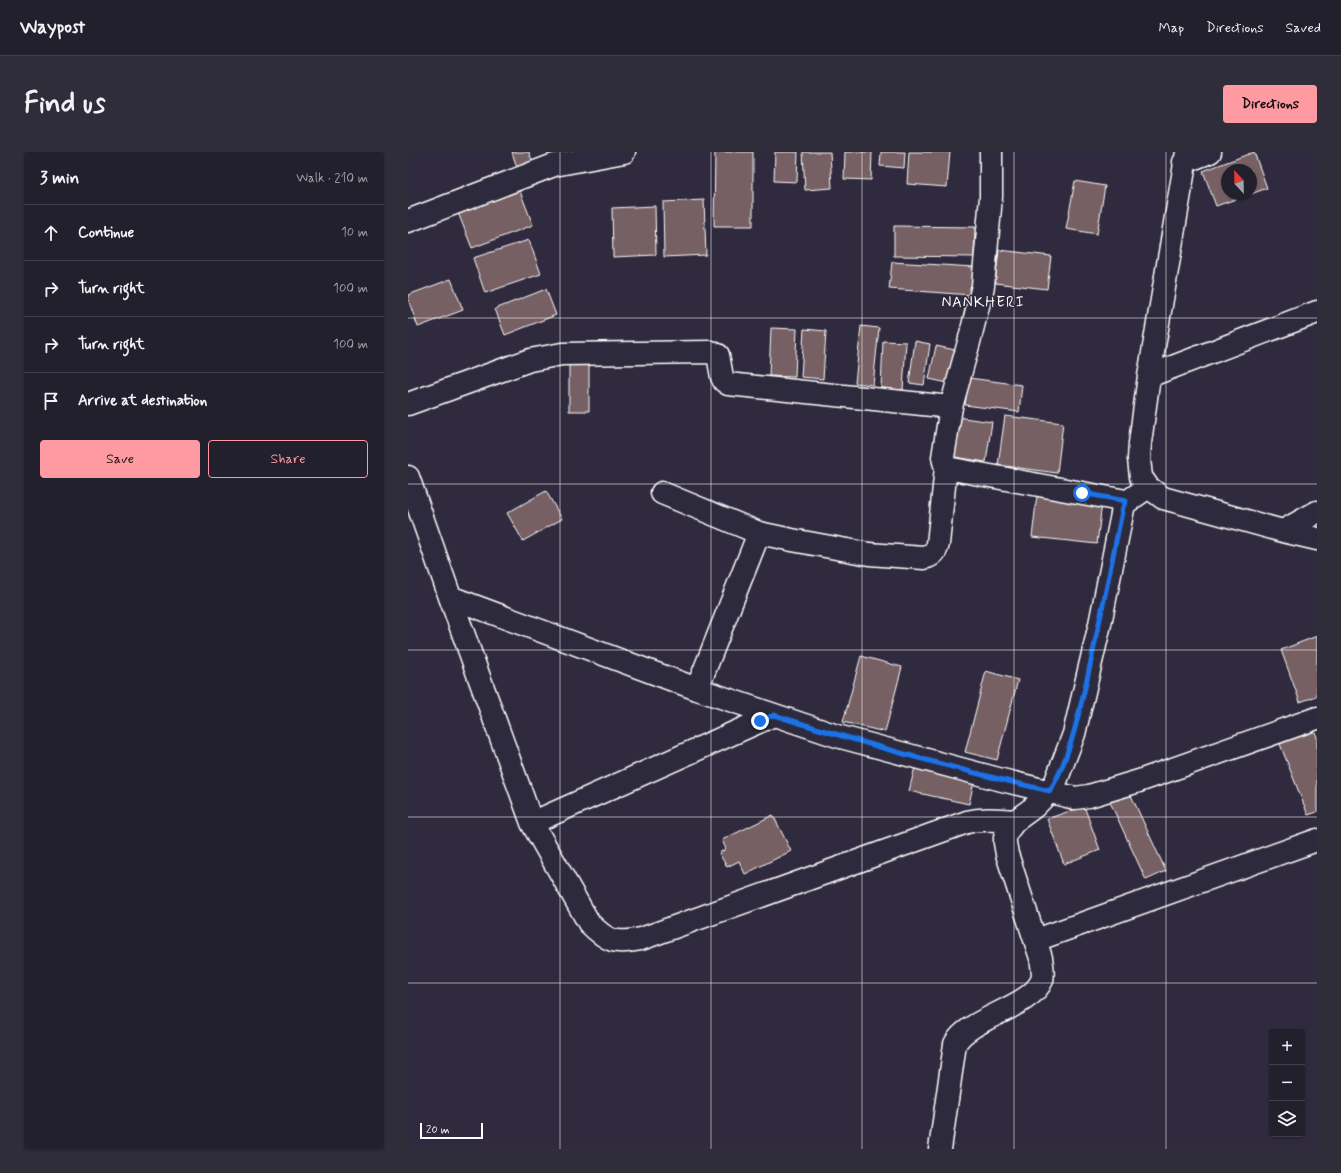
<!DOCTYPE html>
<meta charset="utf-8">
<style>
:root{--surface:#23202e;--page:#2f2d3a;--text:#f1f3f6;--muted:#a3a3aa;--line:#403e4a;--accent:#ff9aa2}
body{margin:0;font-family:Mynerve,sans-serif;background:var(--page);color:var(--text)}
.controls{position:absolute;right:12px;bottom:12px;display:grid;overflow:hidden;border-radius:4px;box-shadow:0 1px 3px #0004}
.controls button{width:36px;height:36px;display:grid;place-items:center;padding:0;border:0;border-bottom:1px solid var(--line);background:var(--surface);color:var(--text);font:20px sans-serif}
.compass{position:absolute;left:813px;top:12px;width:36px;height:36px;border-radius:50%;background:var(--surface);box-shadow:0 1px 3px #0004;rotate:338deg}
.scale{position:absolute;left:12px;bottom:10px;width:63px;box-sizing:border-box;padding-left:4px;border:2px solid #fff;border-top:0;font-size:11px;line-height:14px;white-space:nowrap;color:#fff;-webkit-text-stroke:3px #2f2a3d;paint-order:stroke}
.stop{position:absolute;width:12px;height:12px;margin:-9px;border:3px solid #1a73e8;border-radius:50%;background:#fff}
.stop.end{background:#1a73e8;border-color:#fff;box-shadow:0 1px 4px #0008}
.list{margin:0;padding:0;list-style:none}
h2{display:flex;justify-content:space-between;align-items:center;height:52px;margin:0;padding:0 16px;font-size:17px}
h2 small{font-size:13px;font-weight:400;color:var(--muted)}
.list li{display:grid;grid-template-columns:26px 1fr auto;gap:12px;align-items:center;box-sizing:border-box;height:56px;padding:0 16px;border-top:1px solid var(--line)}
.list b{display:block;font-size:15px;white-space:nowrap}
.list em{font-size:13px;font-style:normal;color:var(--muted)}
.actions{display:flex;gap:8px;padding:12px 16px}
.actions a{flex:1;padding:9px 0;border:1px solid var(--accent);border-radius:4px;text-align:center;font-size:14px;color:var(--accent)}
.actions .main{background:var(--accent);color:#111}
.icon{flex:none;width:22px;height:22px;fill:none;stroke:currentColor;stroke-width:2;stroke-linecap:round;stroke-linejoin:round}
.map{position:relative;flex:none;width:909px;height:997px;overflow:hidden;border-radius:4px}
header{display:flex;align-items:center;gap:24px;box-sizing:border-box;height:56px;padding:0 20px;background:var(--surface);border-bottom:1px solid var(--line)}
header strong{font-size:19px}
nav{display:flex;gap:22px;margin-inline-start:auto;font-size:14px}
.intro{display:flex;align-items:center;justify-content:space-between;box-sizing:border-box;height:96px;padding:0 24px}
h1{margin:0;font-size:28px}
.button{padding:10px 18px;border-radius:4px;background:var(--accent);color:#111;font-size:14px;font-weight:700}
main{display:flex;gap:24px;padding:0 24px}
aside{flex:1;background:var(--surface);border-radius:4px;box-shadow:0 1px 3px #0004}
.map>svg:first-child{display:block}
.building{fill:#766064;stroke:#fff}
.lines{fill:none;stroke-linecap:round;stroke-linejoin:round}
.minor-casing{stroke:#fff;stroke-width:25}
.minor{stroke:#2f2a3d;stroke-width:22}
.route{stroke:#1a73e8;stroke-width:5}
.grid{fill:none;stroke:#fff;stroke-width:1;stroke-opacity:0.55}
.labels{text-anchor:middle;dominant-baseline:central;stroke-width:3;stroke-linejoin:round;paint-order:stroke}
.quarter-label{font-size:15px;letter-spacing:1px;fill:#fff;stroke:#2f2a3d}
</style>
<header>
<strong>Waypost</strong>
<nav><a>Map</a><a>Directions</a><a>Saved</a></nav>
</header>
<div class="intro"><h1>Find us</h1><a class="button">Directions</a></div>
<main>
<aside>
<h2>3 min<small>Walk · 210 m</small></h2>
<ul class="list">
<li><svg class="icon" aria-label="ahead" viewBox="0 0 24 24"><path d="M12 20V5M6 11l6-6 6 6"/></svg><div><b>Continue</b></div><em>10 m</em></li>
<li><svg class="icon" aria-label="right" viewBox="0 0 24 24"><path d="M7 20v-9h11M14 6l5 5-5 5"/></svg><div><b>Turn right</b></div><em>100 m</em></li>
<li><svg class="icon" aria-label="right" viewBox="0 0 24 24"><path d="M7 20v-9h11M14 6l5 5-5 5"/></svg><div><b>Turn right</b></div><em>100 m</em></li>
<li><svg class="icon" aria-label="arrive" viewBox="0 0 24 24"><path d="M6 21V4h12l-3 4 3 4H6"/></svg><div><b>Arrive at destination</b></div></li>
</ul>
<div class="actions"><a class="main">Save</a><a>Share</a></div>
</aside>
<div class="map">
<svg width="909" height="997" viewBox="0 0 909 997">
<rect width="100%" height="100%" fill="#2f2a3d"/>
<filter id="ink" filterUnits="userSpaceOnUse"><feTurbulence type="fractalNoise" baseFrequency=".025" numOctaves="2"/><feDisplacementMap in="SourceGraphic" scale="8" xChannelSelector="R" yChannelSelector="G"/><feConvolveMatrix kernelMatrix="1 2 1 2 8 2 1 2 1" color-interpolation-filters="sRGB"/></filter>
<g filter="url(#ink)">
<path class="building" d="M104,0H121L125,11L109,16Z
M307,0H345V74H306Z
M367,0H390L389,30L366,29Z
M395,0H422L424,36L397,38Z
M437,0H464L463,28L436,27Z
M473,0H497L496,16L472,14Z
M501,0H542L539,35L499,32Z
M846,0L859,36L843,42V18H819V42H842L808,54L795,19Z
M108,29L125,73L64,96L47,53Z
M667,29L697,34L689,82L658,77Z
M296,48L298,103L256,105L255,50Z
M247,54L248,103L205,105L204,56Z
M486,74L567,75L566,105L486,104Z
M121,88L133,122L77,141L65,106Z
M591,98L643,104L639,137L587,131Z
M484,110L566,115L563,143L481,137Z
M43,127L55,158L10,175L0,147V143Z
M138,137L148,163L97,183L87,157Z
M453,174L471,176L465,233L447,231Z
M363,176L389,177L387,225L361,224Z
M396,177L418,179L415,227L393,225Z
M475,189L498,190L495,238L473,236Z
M507,189L522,192L516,233L501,231Z
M528,194L547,198L540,231L521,227Z
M161,205H181V259H161Z
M561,226L614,233L611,260L557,253Z
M597,264L655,271L649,321L590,313Z
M548,265L584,270L578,310L541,304Z
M138,339L154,367L115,389L99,361Z
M629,343L694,351L689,392L624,385Z
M909,484V544L892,550L873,498Z
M453,504L494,515L477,580L435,570Z
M578,519L610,528L589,608L557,600Z
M904,573L909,585V660L900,663L870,587Z
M508,611L567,625L561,652L501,639Z
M722,641L758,719L738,728L702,650Z
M676,654L692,698L656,712L639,667Z
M365,663L383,699L337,722L331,709L319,715L311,701L318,697L314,688Z"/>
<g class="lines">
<g class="minor-casing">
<path id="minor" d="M583,0V45L575,134L561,190L543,255L535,305C536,312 537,315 544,317L718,349
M779,0L741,224L732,291L731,307L733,325L740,335L755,346L875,379L909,387
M776,10L802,0
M0,69L146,13L216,0
M741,224L909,160
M0,252L122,208L154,202L303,200L310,203L314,225L316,229L320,232L543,255
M0,325L42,445L124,671L181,771C200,790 207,792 233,787L559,670C575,666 591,668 607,669
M254,341L351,381L384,388L461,402L516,406C525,404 528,400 530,392L538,315
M875,379L909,360
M42,445L289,537L429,584L594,628L667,646L681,644L731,629L909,566
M289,537L351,381
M124,671L366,563
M628,788L909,688
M532,997L547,892C560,866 623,856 634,828C636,821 634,813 633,806L599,702L597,691V685L600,678L607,669L626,655L642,639L648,629L666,582L692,472L716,352L740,335"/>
</g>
<use href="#minor" class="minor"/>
</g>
</g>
<g class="lines" filter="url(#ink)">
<path class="route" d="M352,569L366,563C457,592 549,618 642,639C662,605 670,565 679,527C692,470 703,413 715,355L718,349L674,341"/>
</g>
<path class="grid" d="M152,0V997M303,0V997M454,0V997M606,0V997M758,0V997M0,166H909M0,332H909M0,498H909M0,665H909M0,831H909"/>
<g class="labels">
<g class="quarter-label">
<text x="575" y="151">NANKHERI</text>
</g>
</g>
</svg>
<div class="controls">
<button>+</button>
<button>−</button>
<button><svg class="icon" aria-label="layers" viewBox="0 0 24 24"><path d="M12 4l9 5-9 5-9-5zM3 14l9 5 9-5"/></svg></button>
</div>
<svg class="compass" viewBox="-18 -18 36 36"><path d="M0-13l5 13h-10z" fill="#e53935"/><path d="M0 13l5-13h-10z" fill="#a3a3aa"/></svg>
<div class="scale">20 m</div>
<div class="stop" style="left:674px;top:341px"></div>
<div class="stop end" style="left:352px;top:569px"></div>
</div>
</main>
